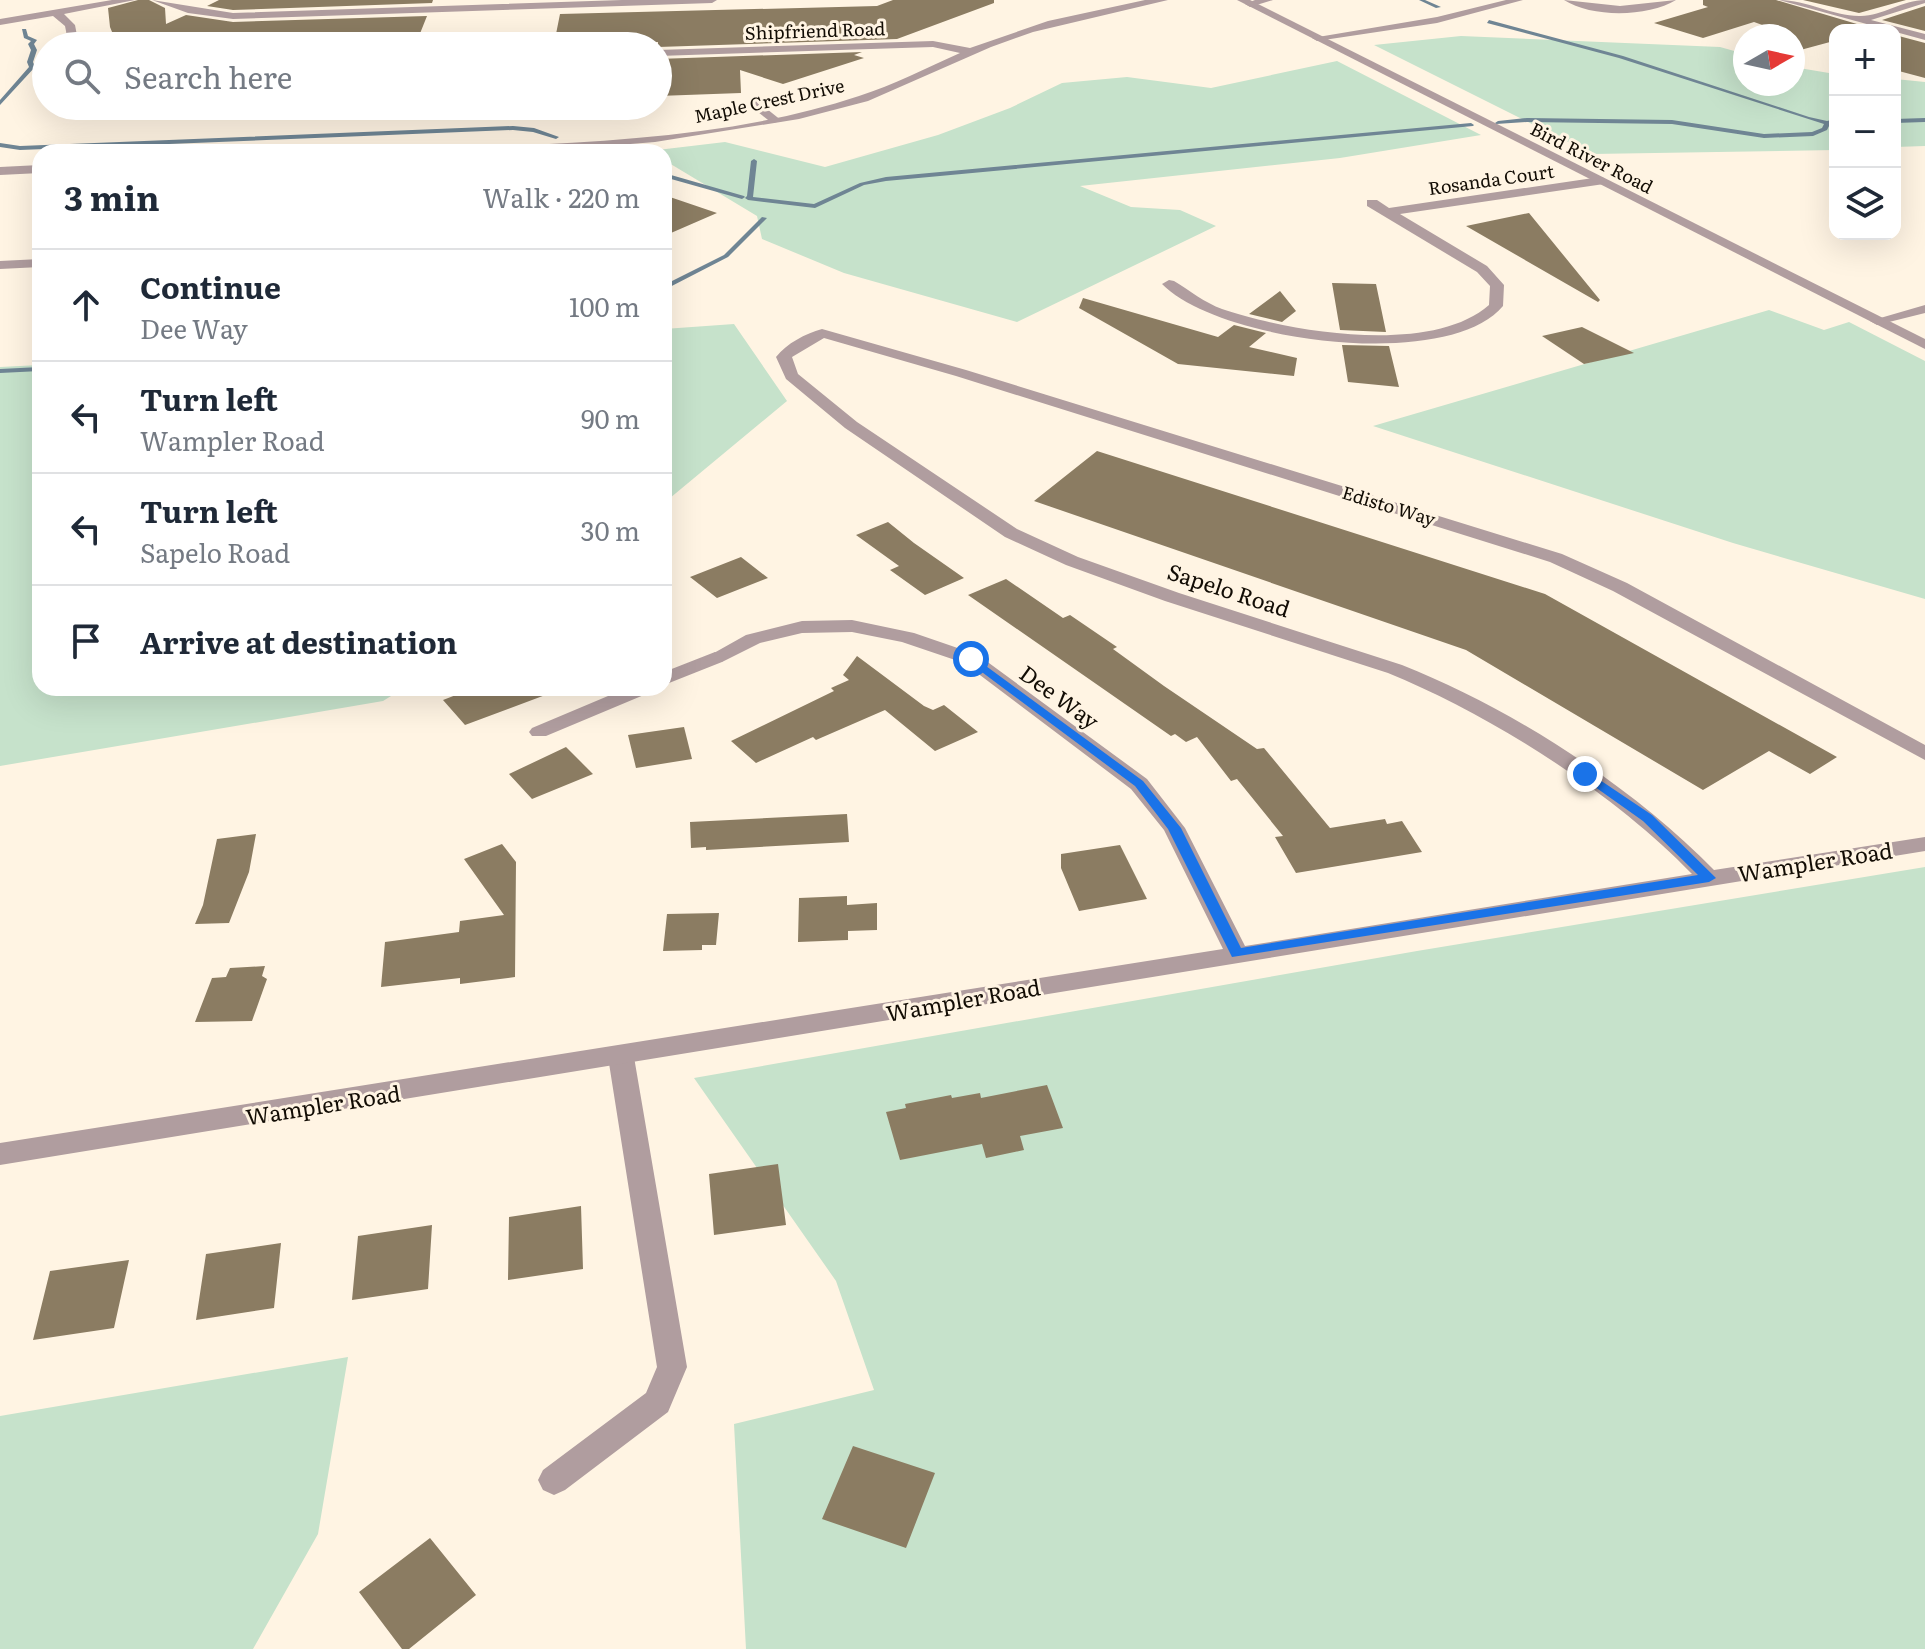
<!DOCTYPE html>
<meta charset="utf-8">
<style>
:root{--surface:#fff;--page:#f6f6f7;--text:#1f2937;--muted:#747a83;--line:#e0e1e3}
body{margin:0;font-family:Literata,serif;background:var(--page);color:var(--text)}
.controls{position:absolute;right:24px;top:24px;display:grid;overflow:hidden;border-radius:16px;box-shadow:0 8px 32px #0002}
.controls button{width:72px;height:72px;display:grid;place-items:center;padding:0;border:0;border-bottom:2px solid var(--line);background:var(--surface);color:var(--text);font:40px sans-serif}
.compass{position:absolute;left:1733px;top:24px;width:72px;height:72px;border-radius:50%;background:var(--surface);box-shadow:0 8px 32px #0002;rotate:81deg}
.stop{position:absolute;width:24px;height:24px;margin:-18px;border:6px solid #1a73e8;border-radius:50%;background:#fff}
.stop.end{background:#1a73e8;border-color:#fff;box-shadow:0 2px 8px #0008}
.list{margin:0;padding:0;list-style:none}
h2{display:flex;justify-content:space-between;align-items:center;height:104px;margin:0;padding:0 32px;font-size:34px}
h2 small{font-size:26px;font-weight:400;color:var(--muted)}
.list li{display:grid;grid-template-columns:52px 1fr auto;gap:24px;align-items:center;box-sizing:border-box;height:112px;padding:0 32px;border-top:2px solid var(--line)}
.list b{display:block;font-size:30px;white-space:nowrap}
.list p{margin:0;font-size:26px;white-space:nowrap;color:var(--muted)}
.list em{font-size:26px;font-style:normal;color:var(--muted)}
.icon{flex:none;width:44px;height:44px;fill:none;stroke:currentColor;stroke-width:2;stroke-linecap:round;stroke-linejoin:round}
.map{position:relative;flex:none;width:1925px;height:1649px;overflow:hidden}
.search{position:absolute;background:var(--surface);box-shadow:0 8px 32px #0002;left:32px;top:32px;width:640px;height:88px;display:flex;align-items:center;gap:20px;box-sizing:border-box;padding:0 28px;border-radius:44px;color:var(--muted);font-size:30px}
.panel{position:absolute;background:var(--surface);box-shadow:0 8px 32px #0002;left:32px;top:144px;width:640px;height:552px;border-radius:24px}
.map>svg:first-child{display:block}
.green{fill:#c6e2cb}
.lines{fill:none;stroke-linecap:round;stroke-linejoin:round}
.stream{fill:#6f8594;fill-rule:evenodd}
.building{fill:#8b7c62}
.service{fill:#b09d9f;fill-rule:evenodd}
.minor{fill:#b09d9f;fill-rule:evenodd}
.tertiary{fill:#b09d9f;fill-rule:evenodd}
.route{fill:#1a73e8}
.labels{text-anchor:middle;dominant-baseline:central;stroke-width:6;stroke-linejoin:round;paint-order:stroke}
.far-street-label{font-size:18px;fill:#120c04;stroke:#fff4e3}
.street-label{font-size:22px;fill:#120c04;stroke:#fff4e3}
</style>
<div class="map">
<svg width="1925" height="1649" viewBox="0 0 1925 1649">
<rect width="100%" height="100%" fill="#fff4e3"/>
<path class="green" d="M1461,36L1720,47L1745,54V84H1793V67L1835,74V150L1592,154L1374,45Z
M1337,61L1481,135L1340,158L1080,186L1131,207L1180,210L1216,226L1017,322L844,273L762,239L757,216L664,160V152L649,151L725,142L825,167L938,135L1010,108L1062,83L1127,77L1211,88Z
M1895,79L1925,82V146L1895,147Z
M1769,310L1824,330L1849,322L1925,361V599L1733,543L1373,426Z
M734,324L787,401L664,503V329Z
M40,365V688H404L383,701L0,766V367Z
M1925,867V1649H746L734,1424L874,1390L836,1281L694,1078L1417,951Z
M348,1357L318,1534L253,1649H0V1416Z"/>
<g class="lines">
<path class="stream" d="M1419,0H1425L1441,7L1436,8Z
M1489,20L1623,56L1809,117L1827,121L1835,119V123L1830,124L1827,130L1813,136L1764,138L1672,124L1527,122L1496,124L1495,123L1498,121L1527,118L1672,120L1764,134L1812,132L1822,128L1824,124L1619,58L1487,23Z
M22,29H26L28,36L37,40L34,44L37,50L33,62L35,67L0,105V100L29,67L27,62L31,50L28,44L31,41L24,38Z
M1925,118V122L1895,123V119Z
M1471,123L1474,125L1473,126L886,181L864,185L815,208L748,200L745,198L747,196L751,161L754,159L757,161L753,197L814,204L860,183L886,177Z
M513,126L534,128L559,137L556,139L533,132L513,130L20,150L0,147V143L20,146Z
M664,173L744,196L745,197L742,199L664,177Z
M762,217L767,218L728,257L664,290V285L724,255Z
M40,367V371L0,373V369Z"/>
</g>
<path class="building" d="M138,0H149L165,8L166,24L186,15L233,22L427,16L415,46H118L124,44H117L110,27L108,8Z
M219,0H433L432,3L233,10L207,6Z
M893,0H994V3L897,39L658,47V42L554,44L560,14L877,6Z
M1703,0H1776L1877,30H1835V43L1830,42L1793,52V36L1754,22L1703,38L1654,23L1708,7L1703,5Z
M1803,0H1906L1859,13Z
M1925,6V31L1882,20Z
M1895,35L1925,43V78L1895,70Z
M862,52L854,55L864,58L783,84L740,70L741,93L658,96V59Z
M664,195L717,213L664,236Z
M1529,213L1600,300L1598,302L1466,226Z
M1332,283L1376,284L1386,332L1340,330Z
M1280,291L1296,311L1282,322L1249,314Z
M1083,298L1218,337L1234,325L1266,333L1249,347L1297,358L1294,376L1178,364L1079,308Z
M1582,327L1634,353L1584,364L1542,336Z
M1342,345L1389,346L1399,387L1348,382Z
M1097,451L1545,594L1837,757L1810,774L1769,751L1703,790L1466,650L1034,501Z
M888,522L914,543L964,578L925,595L890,570L899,566L856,535Z
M741,557L768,578L717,598L690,577Z
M1006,579L1063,618L1070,615L1117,647L1113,649L1164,686L1257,749L1264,748L1330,828L1385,819L1387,824L1402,821L1422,852L1296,873L1275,837L1283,836L1237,779L1231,781L1197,737L1186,742L1175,734L1171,736L968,595Z
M857,656L924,706L933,710L944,705L978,732L935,751L885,710L816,740L813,737L756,763L731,741L834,691L831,688L849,680L843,675Z
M474,688H555L556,691L465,725L443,700Z
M684,727L692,759L636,768L628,735Z
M566,747L593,774L532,799L509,774Z
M847,814L849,842L706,850V847L691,848L690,822Z
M256,834L249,872L229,923L195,924L203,905L217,839Z
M502,844L516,862L515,977L460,984V978L381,987L385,942L459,932L460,921L504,915L464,859Z
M1120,845L1147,899L1079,911L1061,868V854Z
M847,896V905L877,903V930L848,931V940L798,942L799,898Z
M719,913L716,945H702V950L663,951L667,914Z
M265,966L262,976L267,979L252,1021L195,1022L212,978L226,977L230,968Z
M1047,1085L1063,1128L1020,1136L1024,1150L986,1158L982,1144L900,1160L886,1112L906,1108L905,1104L951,1095L952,1098L980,1093L981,1098Z
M778,1164L786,1225L714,1235L709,1174Z
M581,1206L583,1269L508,1280L509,1217Z
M432,1225L428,1289L352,1300L358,1236Z
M281,1243L274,1308L196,1320L206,1254Z
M129,1260L114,1328L33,1340L50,1271Z
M853,1446L935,1473L906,1548L822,1519Z
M430,1538L476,1595L409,1649H402L359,1592Z"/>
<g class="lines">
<path class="service" d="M1255,0H1273L1250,7L1245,4Z
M749,101H757L782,121L772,123L749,105Z
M715,652L725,658L722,662L664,685V672Z
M627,688H654L651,692L546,736H532L529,732L532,728Z
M621,1048L630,1050L634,1057L687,1367L668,1412L565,1490L554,1495L543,1490L538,1480L543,1470L646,1393L657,1367L608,1057L612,1050Z"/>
<path class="minor" d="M112,0H135L64,14L75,25L79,46H69L65,26L53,16L0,25V19Z
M152,0L233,13L622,0H717L712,3L233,19L188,13Z
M1145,0H1168L1033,32L991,47L868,101L799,119L655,142L532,152H455L461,148C593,142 733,138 859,96C894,85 926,68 960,53L933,47L658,56V50L933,41L970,48L1048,21Z
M1506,0H1523L1437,23L1317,41L1312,38L1437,17Z
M1564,0L1620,6L1676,0C1648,17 1592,18 1564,0Z
M1779,0C1807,0 1833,16 1859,16C1881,17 1902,0 1925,0V3L1871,20L1925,34V40Z
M40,165V173L0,175V167Z
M1600,177L1604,178V184L1400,214L1487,266L1504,285L1503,306C1448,372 1219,342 1162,284L1169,280L1174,281C1189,290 1205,303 1222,309C1290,332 1431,356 1489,305L1490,286L1477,272L1367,206V200H1377L1389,208Z
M40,259V267L0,269V261Z
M1925,305V313L1877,325L1870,321Z
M822,329L966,370L1562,554L1627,583L1925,745V760L1613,591L1550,562L956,376L824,338L792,357L798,374L857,422L1017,529L1078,557L1179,593L1402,665C1511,708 1632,786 1714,870L1925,837V851L0,1165V1143L1223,949L1164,830L1131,789L964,663L902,642L852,632L802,633L760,643L722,662H708L705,658L746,635L802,621L852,620L914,633L978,655L1147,779L1185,828L1245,946L1692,874C1614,793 1491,715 1388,673L1165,601L1066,565L1005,537L845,428L786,379L776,357C787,343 805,334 822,329Z"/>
<path class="tertiary" d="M1237,0H1250L1925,339V349Z"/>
</g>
<path class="route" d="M971,655L1143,781L1181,828L1241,948L1698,875L1643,821L1581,777L1579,774L1585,770L1652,815L1716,878L1709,882L1232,957L1168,829L1135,786L967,661V656Z"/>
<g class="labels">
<g class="far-street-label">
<text transform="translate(815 30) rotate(-2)">Shipfriend Road</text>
<text transform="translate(769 100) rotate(-12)">Maple Crest Drive</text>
<text transform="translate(1592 157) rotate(27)">Bird River Road</text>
<text transform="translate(1491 179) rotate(-8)">Rosanda Court</text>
<text transform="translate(1389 505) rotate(17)">Edisto Way</text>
</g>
<g class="street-label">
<text transform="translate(1229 589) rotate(18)">Sapelo Road</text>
<text transform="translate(1060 696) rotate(36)">Dee Way</text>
<text transform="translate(1815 861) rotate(-9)">Wampler Road</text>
<text transform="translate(963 999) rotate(-10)">Wampler Road</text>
<text transform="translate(323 1104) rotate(-9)">Wampler Road</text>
</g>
</g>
</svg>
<div class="controls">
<button>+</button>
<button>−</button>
<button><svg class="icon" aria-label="layers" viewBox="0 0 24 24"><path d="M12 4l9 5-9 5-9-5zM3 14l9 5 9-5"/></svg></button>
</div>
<svg class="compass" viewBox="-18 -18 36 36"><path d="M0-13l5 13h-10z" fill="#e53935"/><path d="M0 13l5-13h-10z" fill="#747a83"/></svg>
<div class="stop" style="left:971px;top:659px"></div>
<div class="stop end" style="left:1585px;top:774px"></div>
<div class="search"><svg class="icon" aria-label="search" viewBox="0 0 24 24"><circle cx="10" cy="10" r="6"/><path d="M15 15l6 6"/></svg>Search here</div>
<section class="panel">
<h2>3 min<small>Walk · 220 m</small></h2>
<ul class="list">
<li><svg class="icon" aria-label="ahead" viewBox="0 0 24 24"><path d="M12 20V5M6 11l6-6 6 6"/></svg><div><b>Continue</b><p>Dee Way</p></div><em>100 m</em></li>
<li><svg class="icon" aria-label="left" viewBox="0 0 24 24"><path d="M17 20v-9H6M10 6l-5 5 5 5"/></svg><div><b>Turn left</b><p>Wampler Road</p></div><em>90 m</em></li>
<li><svg class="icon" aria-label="left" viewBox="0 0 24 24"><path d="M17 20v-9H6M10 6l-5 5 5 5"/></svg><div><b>Turn left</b><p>Sapelo Road</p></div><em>30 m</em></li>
<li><svg class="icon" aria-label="arrive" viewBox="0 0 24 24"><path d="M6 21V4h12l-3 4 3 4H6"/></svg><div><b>Arrive at destination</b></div></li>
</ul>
</section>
</div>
